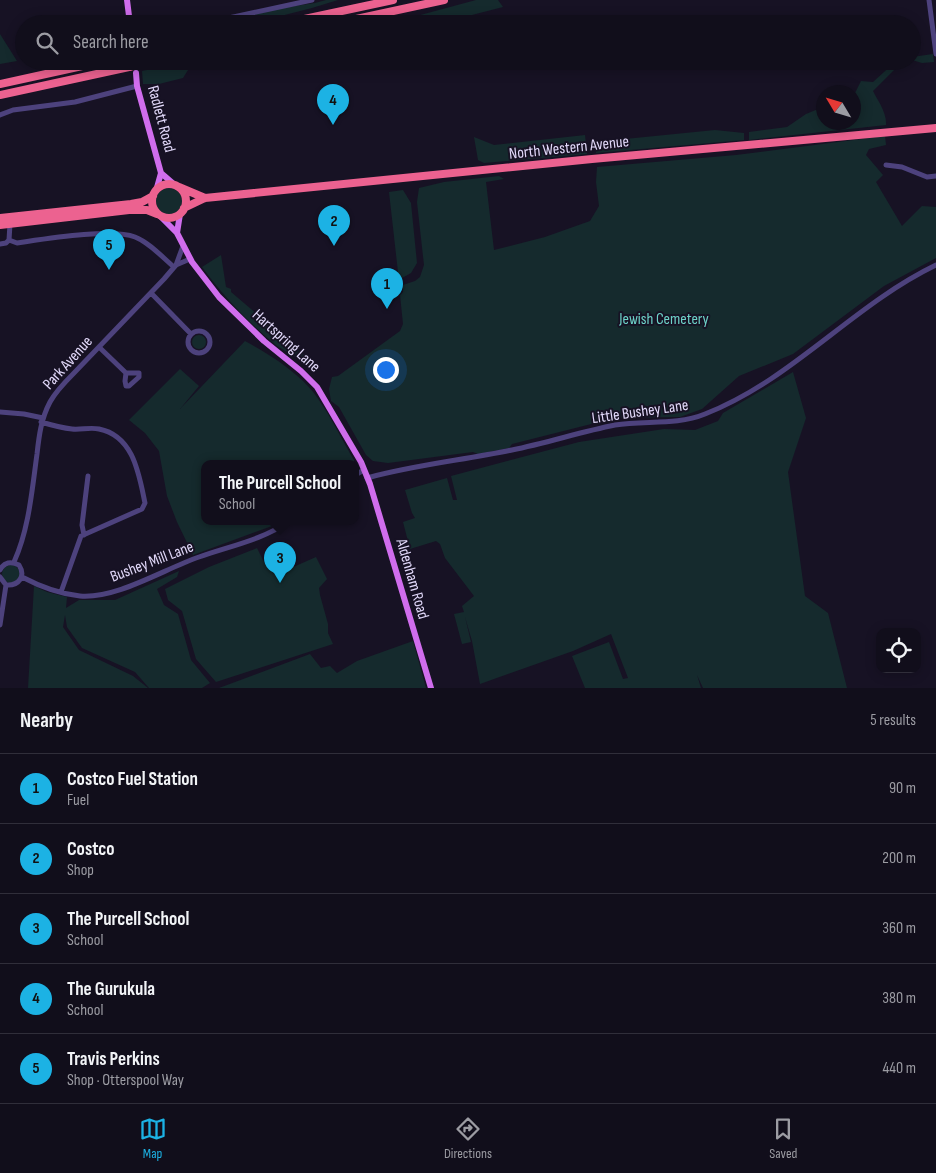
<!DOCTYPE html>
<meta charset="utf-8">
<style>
:root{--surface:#110e1b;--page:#1a1724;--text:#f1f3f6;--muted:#9c9ca3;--line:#302e3a;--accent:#1cb2e4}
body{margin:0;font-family:"Sofia Sans Condensed",sans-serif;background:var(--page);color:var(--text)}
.controls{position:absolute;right:15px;bottom:15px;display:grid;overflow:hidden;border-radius:10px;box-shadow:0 2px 12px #0003}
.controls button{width:45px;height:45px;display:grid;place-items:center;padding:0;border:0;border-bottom:1px solid var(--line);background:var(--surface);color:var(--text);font:25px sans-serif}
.compass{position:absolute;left:816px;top:85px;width:45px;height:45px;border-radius:50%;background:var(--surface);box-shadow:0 2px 12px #0003;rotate:308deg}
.you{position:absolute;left:385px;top:369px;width:18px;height:18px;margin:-12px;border:4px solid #fff;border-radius:50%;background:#1a73e8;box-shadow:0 0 0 8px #1a73e833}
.badge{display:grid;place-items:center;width:32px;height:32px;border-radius:50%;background:var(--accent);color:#111;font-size:16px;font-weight:700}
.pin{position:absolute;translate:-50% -41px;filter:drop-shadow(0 1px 2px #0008)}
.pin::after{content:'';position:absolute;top:26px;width:18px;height:15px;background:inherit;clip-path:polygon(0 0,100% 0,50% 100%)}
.popup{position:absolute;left:201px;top:460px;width:158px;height:65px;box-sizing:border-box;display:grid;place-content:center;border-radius:10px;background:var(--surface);filter:drop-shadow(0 1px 4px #0005);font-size:16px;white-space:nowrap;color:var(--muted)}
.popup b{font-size:19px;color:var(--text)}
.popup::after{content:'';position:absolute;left:50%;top:100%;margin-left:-10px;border:10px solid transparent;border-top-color:var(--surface)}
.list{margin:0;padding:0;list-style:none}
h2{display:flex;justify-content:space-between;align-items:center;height:65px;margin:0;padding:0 20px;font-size:21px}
h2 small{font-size:16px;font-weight:400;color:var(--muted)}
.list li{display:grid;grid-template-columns:32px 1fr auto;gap:15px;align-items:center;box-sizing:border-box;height:70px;padding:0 20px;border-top:1px solid var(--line)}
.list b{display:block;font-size:19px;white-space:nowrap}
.list p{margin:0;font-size:16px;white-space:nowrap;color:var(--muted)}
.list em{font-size:16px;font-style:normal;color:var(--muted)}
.icon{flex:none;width:28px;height:28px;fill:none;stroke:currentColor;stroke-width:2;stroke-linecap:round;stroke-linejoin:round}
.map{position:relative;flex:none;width:936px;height:688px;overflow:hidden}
.search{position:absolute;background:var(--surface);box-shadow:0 2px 12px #0003;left:15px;right:15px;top:15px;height:55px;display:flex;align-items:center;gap:12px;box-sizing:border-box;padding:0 18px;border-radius:28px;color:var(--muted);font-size:19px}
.sheet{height:415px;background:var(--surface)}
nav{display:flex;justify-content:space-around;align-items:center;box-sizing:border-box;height:70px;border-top:1px solid var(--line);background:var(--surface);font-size:14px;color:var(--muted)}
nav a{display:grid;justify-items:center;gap:2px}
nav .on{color:var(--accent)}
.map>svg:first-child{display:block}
.green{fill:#152a2d}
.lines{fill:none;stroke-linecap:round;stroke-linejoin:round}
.minor{stroke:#4d427d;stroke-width:5}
.major{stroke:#d06ded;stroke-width:6}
.highway{stroke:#ec6290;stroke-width:8}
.highway-bridge{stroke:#ec6290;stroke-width:8}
.labels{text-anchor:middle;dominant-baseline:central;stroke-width:4;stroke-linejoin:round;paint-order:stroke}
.street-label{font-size:16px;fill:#e2d9fa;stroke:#171224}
.park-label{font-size:16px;fill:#6dd2c8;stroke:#171224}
</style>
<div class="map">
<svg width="936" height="688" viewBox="0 0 936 688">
<rect width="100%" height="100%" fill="#171224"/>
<path class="green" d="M326,0H338L312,8L249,24H212L282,8L315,3Z
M476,0H498L503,7L437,24H387Z
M0,34L17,61L0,64Z
M933,54L934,62L922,63L912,60V57Z
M189,61H245L220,68L205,66L188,70L183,78L159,84H143L142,71Z
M909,61L899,65L873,91C878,101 887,113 886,125L749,140V132L787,127L806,114L823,107L824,122H854V95L861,81L873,82L895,62Z
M715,130L744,133V140L596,153L595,142Z
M585,135L587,154L484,163L478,160L474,137L494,145Z
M885,136L886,145L869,149L866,155L883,175L876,182L902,226L922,206L936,207V258L884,286L793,354L739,376L702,409L680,417L615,418L512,444L509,448L478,454L473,452L388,463L373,461L366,455L339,407L331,401L329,389L332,377L338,376L400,331L403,324L400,295L403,292V285L415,281L420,277L424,265L417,202L419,188L444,182L499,176L504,179L486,182L494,250L545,237L590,221L599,206L596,182L597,167L736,155Z
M156 201a13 13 0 1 1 26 0a13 13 0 1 1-26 0Z
M403,190L411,203L417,263L411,273L402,278L398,272L389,192Z
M221,255L226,287L231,289V292L318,366L316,369C307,371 298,359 291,354C286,351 281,349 277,346C250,324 223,296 202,267Z
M192 342a7 7 0 1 1 14 0a7 7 0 1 1-14 0Z
M245,341C265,352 286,365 303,381C324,401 339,435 354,460V464H205V522H278L272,526L193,555L177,522L167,496L159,451L145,433L129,420L180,369L199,386L180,409Z
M793,372L806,418L788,472L805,596L828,613L847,688H703L697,675L701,688H585L572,656L609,642L623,679L628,678L611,634L573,651L480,684L472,641L465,617L471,642L462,644L454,614L464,612L462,606L474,596L445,558L440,544L436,541L410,549L403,522L415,518L412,513L405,490L447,478L453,500H457L451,476L579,442L664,429L695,430L718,421L723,413Z
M257,548L265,564L274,572H282L316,557L327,579L319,588L320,595L328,624V633L333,644L216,682L196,659L182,611L168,600L165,589L209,567Z
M2 574a9 9 0 1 1 18 0a9 9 0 1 1-18 0Z
M179,571L177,577L157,589L164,605L178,614L191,660L210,683L202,688H149L135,672L82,648L67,627L65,615L63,627L79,650L133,676L148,688H28L34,586L47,592L67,597L66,608L79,600H115Z
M413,641L426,688H219L310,654L321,668L330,666L337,673L357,661Z"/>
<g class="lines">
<path class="minor" d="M929,0L936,54
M201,24L312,0
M0,115L13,110L75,102L137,86
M886,165L902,167L927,177L936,176
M9,240L10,224
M0,244L6,243L9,240L17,243C45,239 111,228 135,237C150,243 162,257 174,267
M176,265L190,259
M151,293L191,334
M188 342a11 11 0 1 1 22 0a11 11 0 1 1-22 0Z
M99,347L126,373H139V377L129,386H126L125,381L126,373
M0,412L24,414L43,418
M41,422C51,425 62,428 72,429C81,430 90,427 99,429C134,436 139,475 145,503L142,509L81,536L61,592
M355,475L364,470
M367,478C414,465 464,460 512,450C547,443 580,432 615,425C645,420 676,426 705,414C792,380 853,305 936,265
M84,535L82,525L88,476
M14,562C29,529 32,490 37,454C39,436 41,419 50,402C56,391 65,382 74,373L164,279L176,265L183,246
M0,570C4,562 11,561 19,565C26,576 19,586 6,585L0,577
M22,577C39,586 60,594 80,596C117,599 164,569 199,557C230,546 262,540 288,522
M0,625L6,585"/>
<path class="major" d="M127,0L130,24
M136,73L137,86L161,173L176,186
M156,191L161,173
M161,217L177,233L192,262L219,297L264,341L301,371L317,387L361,462L370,484L431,688
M177,233L180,214"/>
<path class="highway" d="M281,24L393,0
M333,24L444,0
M141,64L157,61
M0,84L105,61
M0,95L129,67
M152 201a17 17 0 1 1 34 0a17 17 0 1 1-34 0Z
M179,187L205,198
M184,208L205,198L592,159L936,128
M0,218L131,204L142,202L153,196
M0,225L129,210H147L157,214"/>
<path class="highway-bridge" d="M129,67L141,64"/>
</g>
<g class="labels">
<g class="street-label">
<text transform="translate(161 119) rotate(75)">Radlett Road</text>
<text transform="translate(569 148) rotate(-6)">North Western Avenue</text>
<text transform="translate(286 341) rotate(42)">Hartspring Lane</text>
<text transform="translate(68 363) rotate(-48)">Park Avenue</text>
<text transform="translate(640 412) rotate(-8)">Little Bushey Lane</text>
<text transform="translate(152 562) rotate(-21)">Bushey Mill Lane</text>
<text transform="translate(412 579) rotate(74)">Aldenham Road</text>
</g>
<g class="park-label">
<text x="664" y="319">Jewish Cemetery</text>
</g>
</g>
</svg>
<div class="controls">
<button><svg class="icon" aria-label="locate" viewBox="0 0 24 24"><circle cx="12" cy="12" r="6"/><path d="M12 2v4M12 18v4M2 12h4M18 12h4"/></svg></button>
</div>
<svg class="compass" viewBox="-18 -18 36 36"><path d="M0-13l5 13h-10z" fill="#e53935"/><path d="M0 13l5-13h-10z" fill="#9c9ca3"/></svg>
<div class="you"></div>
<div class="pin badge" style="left:387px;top:309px">1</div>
<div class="pin badge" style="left:334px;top:246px">2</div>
<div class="pin badge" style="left:280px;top:583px">3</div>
<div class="popup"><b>The Purcell School</b>School</div>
<div class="pin badge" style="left:333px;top:125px">4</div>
<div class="pin badge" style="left:109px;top:270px">5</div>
<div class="search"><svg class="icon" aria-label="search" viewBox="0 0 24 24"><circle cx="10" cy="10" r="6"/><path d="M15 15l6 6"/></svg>Search here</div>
</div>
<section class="sheet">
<h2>Nearby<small>5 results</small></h2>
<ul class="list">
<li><span class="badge">1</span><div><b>Costco Fuel Station</b><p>Fuel</p></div><em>90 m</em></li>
<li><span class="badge">2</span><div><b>Costco</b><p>Shop</p></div><em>200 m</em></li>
<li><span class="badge">3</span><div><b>The Purcell School</b><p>School</p></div><em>360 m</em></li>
<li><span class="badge">4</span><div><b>The Gurukula</b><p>School</p></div><em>380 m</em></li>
<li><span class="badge">5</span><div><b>Travis Perkins</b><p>Shop · Otterspool Way</p></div><em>440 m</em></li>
</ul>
</section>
<nav>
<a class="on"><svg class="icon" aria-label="map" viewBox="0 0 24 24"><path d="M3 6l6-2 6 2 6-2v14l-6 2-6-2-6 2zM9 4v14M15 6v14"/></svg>Map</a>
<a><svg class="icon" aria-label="directions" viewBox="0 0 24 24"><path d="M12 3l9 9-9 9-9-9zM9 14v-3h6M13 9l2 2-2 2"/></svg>Directions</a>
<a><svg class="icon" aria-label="saved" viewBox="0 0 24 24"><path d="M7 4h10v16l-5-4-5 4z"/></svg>Saved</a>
</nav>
